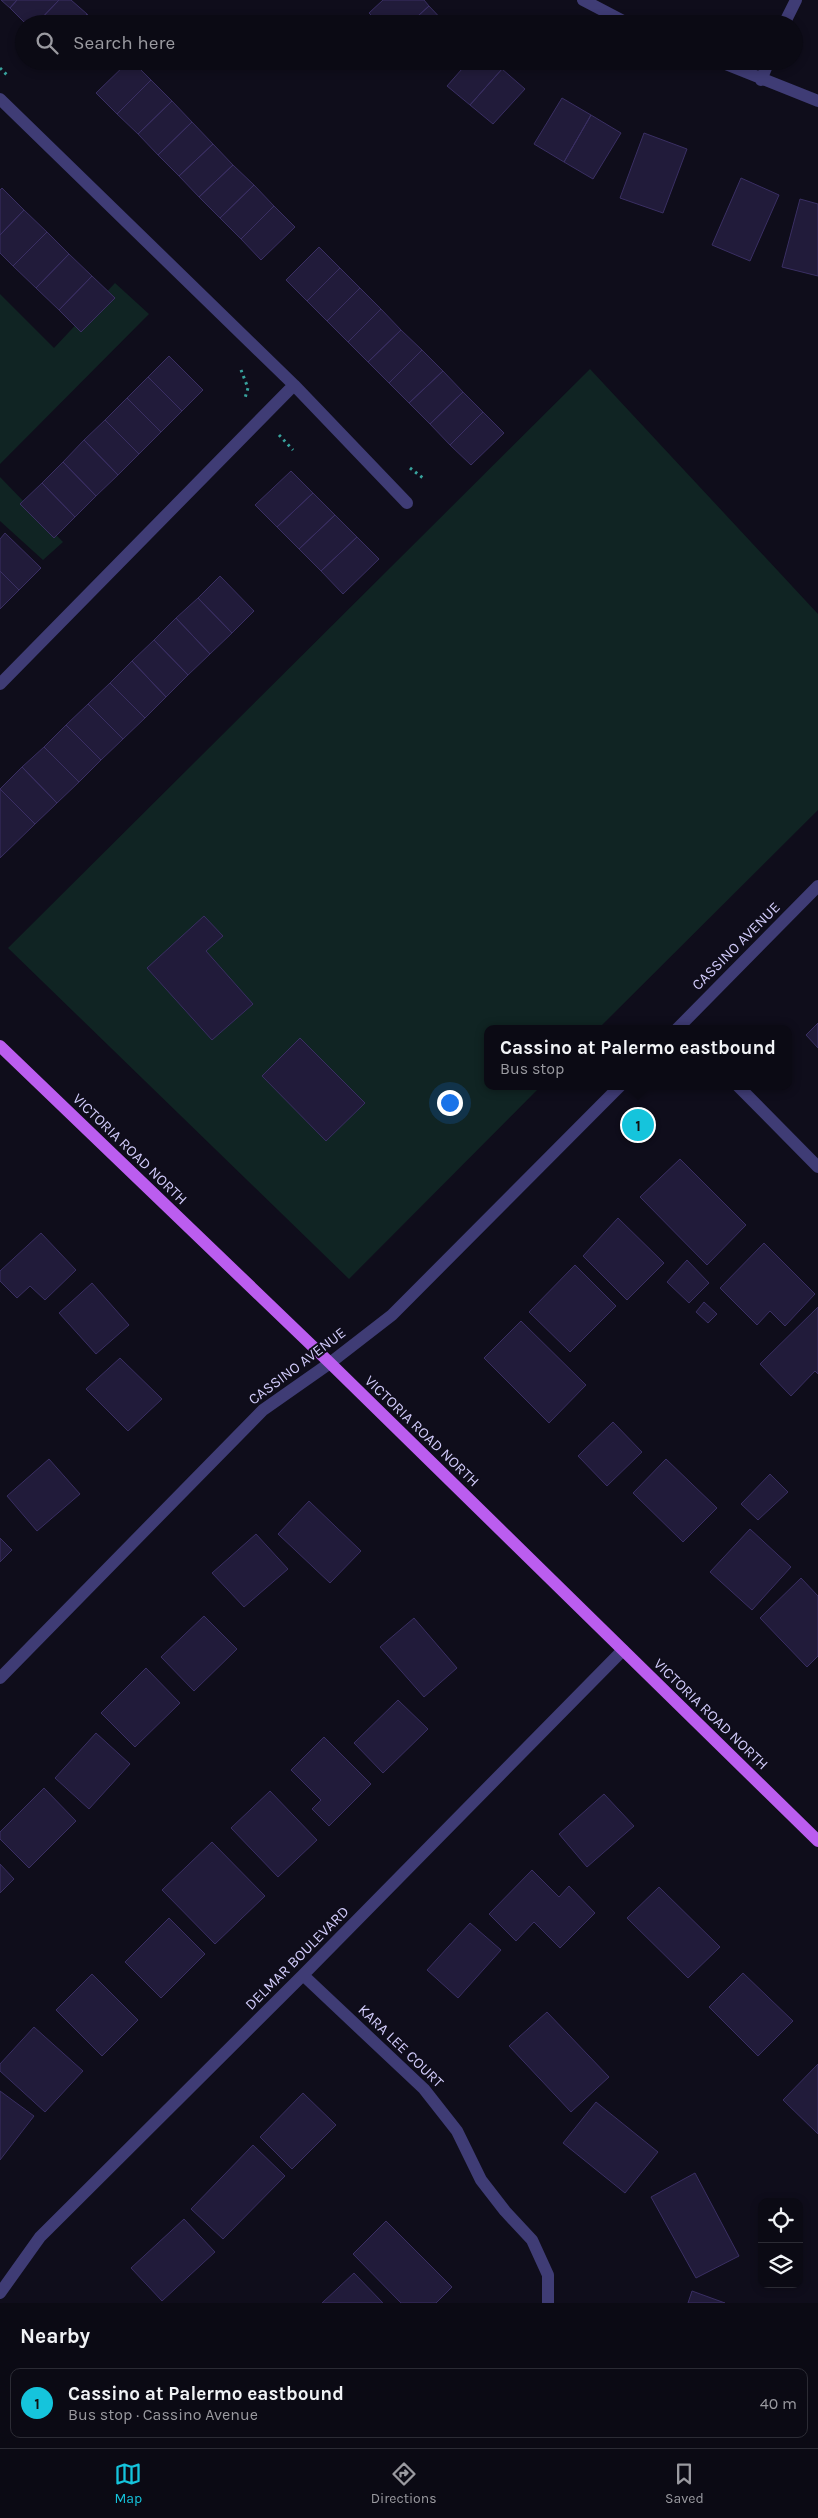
<!DOCTYPE html>
<meta charset="utf-8">
<style>
:root{--surface:#0b0a14;--page:#14131d;--text:#f1f3f6;--muted:#9a9aa0;--line:#2b2b34;--accent:#15c4dc}
body{margin:0;font-family:Karla,sans-serif;background:var(--page);color:var(--text)}
.controls{position:absolute;right:15px;bottom:15px;display:grid;overflow:hidden;border-radius:10px;box-shadow:0 2px 8px #0003}
.controls button{width:45px;height:45px;display:grid;place-items:center;padding:0;border:0;border-bottom:1px solid var(--line);background:var(--surface);color:var(--text);font:25px sans-serif}
.you{position:absolute;left:449px;top:1102px;width:18px;height:18px;margin:-12px;border:4px solid #fff;border-radius:50%;background:#1a73e8;box-shadow:0 0 0 8px #1a73e833}
.badge{display:grid;place-items:center;width:32px;height:32px;border-radius:50%;background:var(--accent);color:#111;font-size:16px;font-weight:700}
.pin{position:absolute;translate:-50% -50%;border:2px solid #fff;box-shadow:0 1px 5px #0006}
.popup{position:absolute;left:484px;top:1025px;width:308px;height:65px;box-sizing:border-box;display:grid;place-content:center;border-radius:10px;background:var(--surface);filter:drop-shadow(0 1px 4px #0005);font-size:16px;white-space:nowrap;color:var(--muted)}
.popup b{font-size:19px;color:var(--text)}
.popup::after{content:'';position:absolute;left:50%;top:100%;margin-left:-10px;border:10px solid transparent;border-top-color:var(--surface)}
.list{margin:0;padding:0;list-style:none}
h2{display:flex;justify-content:space-between;align-items:center;height:65px;margin:0;padding:0 20px;font-size:21px}
h2 small{font-size:16px;font-weight:400;color:var(--muted)}
.list li{display:grid;grid-template-columns:32px 1fr auto;gap:15px;align-items:center;box-sizing:border-box;height:70px;margin:0 10px 10px;padding:0 10px;border:1px solid var(--line);border-radius:10px}
.list b{display:block;font-size:19px;white-space:nowrap}
.list p{margin:0;font-size:16px;white-space:nowrap;color:var(--muted)}
.list em{font-size:16px;font-style:normal;color:var(--muted)}
.icon{flex:none;width:28px;height:28px;fill:none;stroke:currentColor;stroke-width:2;stroke-linecap:round;stroke-linejoin:round}
.map{position:relative;flex:none;width:818px;height:2303px;overflow:hidden}
.search{position:absolute;background:var(--surface);box-shadow:0 2px 8px #0003;left:15px;right:15px;top:15px;height:55px;display:flex;align-items:center;gap:12px;box-sizing:border-box;padding:0 18px;border-radius:28px;color:var(--muted);font-size:19px}
.sheet{height:145px;background:var(--surface)}
nav{display:flex;justify-content:space-around;align-items:center;box-sizing:border-box;height:70px;border-top:1px solid var(--line);background:var(--surface);font-size:14px;color:var(--muted)}
nav a{display:grid;justify-items:center;gap:2px}
nav .on{color:var(--accent)}
.map>svg:first-child{display:block}
.green{fill:#102423}
.building{fill:#211b3a;stroke:#3a2f63}
.lines{fill:none;stroke-linecap:round;stroke-linejoin:round}
.path{stroke:#38a29d;stroke-width:3;stroke-dasharray:2.5 4;stroke-linecap:butt}
.minor{stroke:#3f3c75;stroke-width:12}
.major{stroke:#bb5def;stroke-width:12}
.labels{text-anchor:middle;dominant-baseline:central;stroke-width:4;stroke-linejoin:round;paint-order:stroke}
.street-label{font-size:15px;fill:#d1cbfa;stroke:#0f0d1b}
</style>
<div class="map">
<svg width="818" height="2303" viewBox="0 0 818 2303">
<rect width="100%" height="100%" fill="#0f0d1b"/>
<path class="green" d="M115,283L149,314L0,464V294L54,348Z
M590,369L818,614V810L598,1029H488V1086H541L349,1279L8,948Z
M0,477L63,542L43,560L0,521Z"/>
<path class="building" d="M1,0H17L10,8Z
M17,0H59L36,24H26L10,8Z
M59,0H71L87,14L78,24H36Z
M383,0H424L429,6L409,24H380L369,13Z
M429,6L446,24H409Z
M87,14L97,24H78Z
M67,61H84L76,70Z
M129,61H132L151,80L117,114L96,93Z
M469,61H493L502,69L470,105L447,86Z
M502,69L525,89L493,124L470,105Z
M151,80L172,101L138,134L117,114Z
M562,98L591,115L564,162L534,144Z
M172,101L192,122L158,155L138,134Z
M591,115L621,133L593,179L564,162Z
M192,122L213,144L179,176L158,155Z
M644,133L687,149L663,213L620,198Z
M213,144L233,165L199,197L179,176Z
M233,165L254,185L220,218L199,197Z
M741,178L779,195L750,261L712,245Z
M254,185L274,206L241,239L220,218Z
M2,188L24,210L0,235V190Z
M800,199L818,204V276L782,267Z
M274,206L295,227L261,260L241,239Z
M24,210L47,232L13,266L0,253V235Z
M47,232L69,254L36,288L13,266Z
M319,247L340,268L307,301L286,280Z
M69,254L92,276L59,310L36,288Z
M340,268L360,288L327,321L307,301Z
M92,276L115,298L81,332L59,310Z
M360,288L381,309L348,342L327,321Z
M381,309L401,330L368,362L348,342Z
M401,330L422,350L389,383L368,362Z
M422,350L443,371L409,403L389,383Z
M169,356L203,390L182,411L148,377Z
M443,371L463,392L430,424L409,403Z
M148,377L182,411L161,432L127,398Z
M463,392L483,412L450,445L430,424Z
M127,398L161,432L139,454L105,420Z
M483,412L504,433L471,465L450,445Z
M105,420L139,454L118,475L84,440Z
M84,440L118,475L96,496L63,462Z
M63,462L96,496L75,517L42,483Z
M291,471L313,493L277,527L255,505Z
M42,483L75,517L54,538L20,504Z
M313,493L335,515L299,549L277,527Z
M335,515L357,537L321,571L299,549Z
M5,533L41,568L19,590L0,571V539Z
M357,537L379,559L343,594L321,571Z
M0,571L19,590L0,609Z
M220,576L254,611L232,633L198,598Z
M198,598L232,633L210,654L176,618Z
M176,618L210,654L188,675L154,640Z
M154,640L188,675L166,697L132,661Z
M132,661L166,697L145,718L110,683Z
M110,683L145,718L123,739L88,704Z
M88,704L123,739L101,760L66,725Z
M66,725L101,760L79,782L44,747Z
M44,747L79,782L57,803L22,767Z
M22,767L57,803L35,824L0,789Z
M0,789L35,824L0,858Z
M204,916L223,936L206,951L253,1004L212,1040L147,968Z
M818,1023V1048L806,1035Z
M300,1038L365,1103L326,1141L262,1076Z
M680,1159L746,1225L707,1265L640,1197Z
M618,1218L664,1263L627,1300L583,1256Z
M41,1233L76,1270L45,1300L30,1286L17,1298L0,1281V1271Z
M764,1243L815,1294L785,1326L770,1311L757,1325L720,1288Z
M687,1260L709,1283L689,1303L667,1282Z
M575,1265L616,1306L570,1352L529,1312Z
M92,1283L129,1325L96,1354L59,1313Z
M704,1302L717,1314L708,1323L696,1312Z
M818,1307V1374L815,1371L791,1396L760,1364Z
M521,1321L586,1385L549,1423L484,1358Z
M120,1358L162,1399L128,1431L86,1389Z
M613,1422L642,1452L607,1486L578,1456Z
M49,1459L80,1494L37,1531L7,1496Z
M666,1459L717,1508L683,1542L633,1493Z
M770,1474L788,1492L758,1520L741,1504Z
M309,1501L361,1551L330,1583L278,1534Z
M750,1529L791,1567L752,1610L710,1572Z
M256,1534L288,1569L244,1607L212,1573Z
M0,1538L12,1550L0,1562Z
M801,1578L818,1596V1656L807,1667L760,1618Z
M204,1616L237,1649L194,1691L161,1657Z
M414,1618L457,1668L424,1697L380,1647Z
M146,1668L180,1703L135,1747L101,1713Z
M398,1700L428,1729L383,1773L354,1743Z
M96,1733L130,1764L89,1809L55,1778Z
M324,1737L371,1784L329,1826L312,1809L321,1800L291,1770Z
M44,1788L76,1821L29,1868L0,1839V1832Z
M270,1791L317,1840L278,1877L231,1828Z
M604,1794L634,1826L587,1867L559,1834Z
M212,1842L265,1896L215,1944L162,1890Z
M0,1864L14,1879L0,1893Z
M532,1870L559,1897L569,1886L595,1913L560,1948L534,1922L516,1941L489,1914Z
M659,1887L720,1947L688,1978L627,1918Z
M169,1918L205,1954L161,1998L125,1962Z
M470,1923L501,1950L458,1998L427,1970Z
M743,1973L793,2021L758,2056L709,2007Z
M92,1974L138,2020L102,2056L56,2010Z
M547,2012L609,2077L571,2112L509,2046Z
M34,2027L83,2071L45,2112L0,2071V2064Z
M818,2064V2134L783,2100Z
M0,2091L34,2116L0,2160Z
M303,2093L336,2125L292,2169L260,2137Z
M596,2102L658,2152L625,2193L563,2143Z
M253,2145L285,2176L223,2239L191,2209Z
M695,2173L739,2256L696,2278L651,2197Z
M184,2219L215,2252L162,2301L131,2268Z
M386,2221L452,2287L436,2303H401L353,2254Z
M354,2273L383,2303H322Z
M692,2291L725,2303H688Z"/>
<g class="lines">
<path class="path" d="M0,68L8,76
M241,370L248,388L245,398
M279,435L293,450
M410,468L423,478"/>
<path class="minor" d="M583,0L629,24
M784,24L796,0
M718,61L818,101
M761,80L769,61
M0,99L294,385L407,503
M0,684L294,385
M677,1029L818,886
M738,1086L818,1167
M0,1678L263,1410L330,1363L392,1315L620,1086
M303,1975L424,2089L457,2131L481,2180L505,2211L532,2240L548,2275V2303
M0,2293L40,2237L303,1975L623,1650"/>
<path class="major" d="M0,1046L330,1363L818,1841"/>
</g>
<g class="labels">
<g class="street-label">
<text transform="translate(736 946) rotate(-45)">CASSINO AVENUE</text>
<text transform="translate(130 1149) rotate(44)">VICTORIA ROAD NORTH</text>
<text transform="translate(297 1366) rotate(-37)">CASSINO AVENUE</text>
<text transform="translate(422 1431) rotate(44)">VICTORIA ROAD NORTH</text>
<text transform="translate(711 1714) rotate(44)">VICTORIA ROAD NORTH</text>
<text transform="translate(297 1958) rotate(-45)">DELMAR BOULEVARD</text>
<text transform="translate(401 2046) rotate(44)">KARA LEE COURT</text>
</g>
</g>
</svg>
<div class="controls">
<button><svg class="icon" aria-label="locate" viewBox="0 0 24 24"><circle cx="12" cy="12" r="6"/><path d="M12 2v4M12 18v4M2 12h4M18 12h4"/></svg></button>
<button><svg class="icon" aria-label="layers" viewBox="0 0 24 24"><path d="M12 4l9 5-9 5-9-5zM3 14l9 5 9-5"/></svg></button>
</div>
<div class="you"></div>
<div class="pin badge" style="left:638px;top:1125px">1</div>
<div class="popup"><b>Cassino at Palermo eastbound</b>Bus stop</div>
<div class="search"><svg class="icon" aria-label="search" viewBox="0 0 24 24"><circle cx="10" cy="10" r="6"/><path d="M15 15l6 6"/></svg>Search here</div>
</div>
<section class="sheet">
<h2>Nearby<small></small></h2>
<ul class="list">
<li><span class="badge">1</span><div><b>Cassino at Palermo eastbound</b><p>Bus stop · Cassino Avenue</p></div><em>40 m</em></li>
</ul>
</section>
<nav>
<a class="on"><svg class="icon" aria-label="map" viewBox="0 0 24 24"><path d="M3 6l6-2 6 2 6-2v14l-6 2-6-2-6 2zM9 4v14M15 6v14"/></svg>Map</a>
<a><svg class="icon" aria-label="directions" viewBox="0 0 24 24"><path d="M12 3l9 9-9 9-9-9zM9 14v-3h6M13 9l2 2-2 2"/></svg>Directions</a>
<a><svg class="icon" aria-label="saved" viewBox="0 0 24 24"><path d="M7 4h10v16l-5-4-5 4z"/></svg>Saved</a>
</nav>
